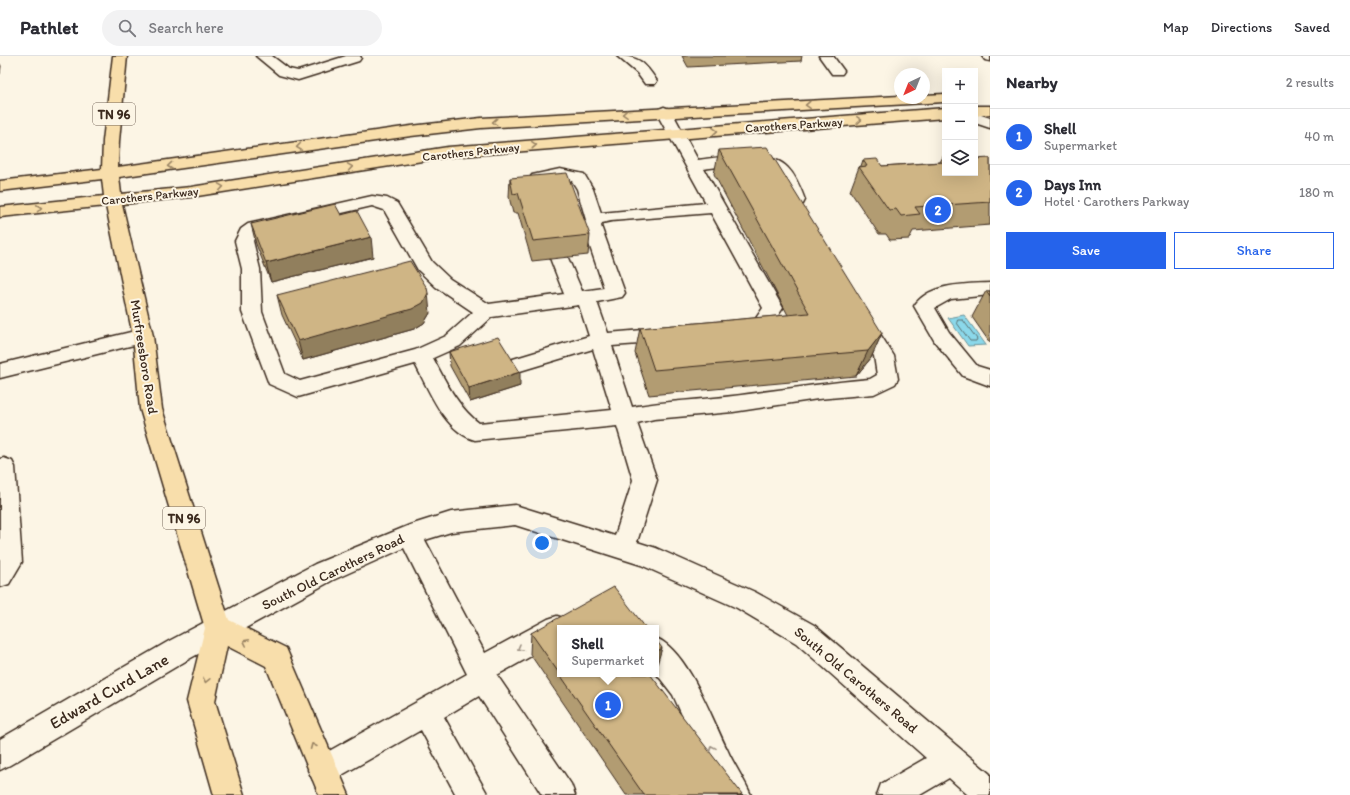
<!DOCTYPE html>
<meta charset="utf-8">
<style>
:root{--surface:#fff;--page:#f2f2f3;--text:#2b2b33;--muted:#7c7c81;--line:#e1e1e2;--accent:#2563eb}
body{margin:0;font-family:Itim,sans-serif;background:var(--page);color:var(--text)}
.controls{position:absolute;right:12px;top:12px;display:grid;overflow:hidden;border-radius:0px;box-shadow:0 4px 16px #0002}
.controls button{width:36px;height:36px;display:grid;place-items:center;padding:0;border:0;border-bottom:1px solid var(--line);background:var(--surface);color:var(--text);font:20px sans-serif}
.compass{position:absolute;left:894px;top:12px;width:36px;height:36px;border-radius:50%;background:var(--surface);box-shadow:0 4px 16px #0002;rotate:223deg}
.you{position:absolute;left:542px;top:487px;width:14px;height:14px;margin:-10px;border:3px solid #fff;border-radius:50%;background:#1a73e8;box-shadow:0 0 0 6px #1a73e833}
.badge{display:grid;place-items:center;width:26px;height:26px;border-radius:50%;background:var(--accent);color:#fff;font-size:13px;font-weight:700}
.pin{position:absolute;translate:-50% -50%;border:2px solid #fff;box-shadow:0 1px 4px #0006}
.popup{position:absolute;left:557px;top:569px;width:102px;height:52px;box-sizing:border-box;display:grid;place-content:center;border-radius:0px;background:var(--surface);filter:drop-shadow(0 1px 3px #0005);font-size:13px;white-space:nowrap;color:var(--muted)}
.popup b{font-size:15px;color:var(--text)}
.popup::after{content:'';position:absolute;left:50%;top:100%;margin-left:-8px;border:8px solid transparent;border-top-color:var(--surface)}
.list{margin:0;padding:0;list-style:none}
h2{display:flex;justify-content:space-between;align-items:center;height:52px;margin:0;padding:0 16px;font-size:17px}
h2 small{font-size:13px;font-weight:400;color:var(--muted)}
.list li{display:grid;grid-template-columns:26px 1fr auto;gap:12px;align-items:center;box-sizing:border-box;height:56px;padding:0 16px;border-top:1px solid var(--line)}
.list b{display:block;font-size:15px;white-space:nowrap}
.list p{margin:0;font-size:13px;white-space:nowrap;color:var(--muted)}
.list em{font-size:13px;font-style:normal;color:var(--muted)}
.actions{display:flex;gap:8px;padding:12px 16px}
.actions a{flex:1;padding:9px 0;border:1px solid var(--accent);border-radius:0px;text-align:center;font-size:14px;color:var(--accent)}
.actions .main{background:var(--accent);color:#fff}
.icon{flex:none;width:22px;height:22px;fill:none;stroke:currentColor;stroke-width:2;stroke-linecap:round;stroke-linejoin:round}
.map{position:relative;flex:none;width:990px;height:739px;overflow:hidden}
header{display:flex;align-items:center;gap:24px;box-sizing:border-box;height:56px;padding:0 20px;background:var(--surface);border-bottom:1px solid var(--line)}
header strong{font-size:19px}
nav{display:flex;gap:22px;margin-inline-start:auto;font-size:14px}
.search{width:280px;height:36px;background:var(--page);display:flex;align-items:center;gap:10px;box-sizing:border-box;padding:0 14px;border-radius:22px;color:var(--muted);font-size:15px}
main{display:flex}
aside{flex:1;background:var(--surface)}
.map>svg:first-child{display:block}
.water{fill:#8bd8ea;stroke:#6b9298}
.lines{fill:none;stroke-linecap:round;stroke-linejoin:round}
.shore{stroke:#5b7070;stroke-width:1}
.minor-casing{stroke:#3b2a1e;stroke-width:3}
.major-casing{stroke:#3b2a1e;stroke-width:3}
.minor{fill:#fcf5e5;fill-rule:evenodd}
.major{fill:#f8deab;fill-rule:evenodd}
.wall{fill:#b29c72;stroke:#3b2a1e}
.shaded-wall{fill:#917f5d;stroke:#3b2a1e}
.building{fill:#cfb585;stroke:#3b2a1e}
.oneway{stroke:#9a8464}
.oneway2{stroke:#9c9082}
.labels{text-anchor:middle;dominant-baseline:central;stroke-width:4;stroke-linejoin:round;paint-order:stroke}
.far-street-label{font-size:12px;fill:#3b2a1e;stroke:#fcf5e5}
.shield{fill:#fcf5e5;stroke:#75675a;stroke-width:1}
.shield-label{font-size:13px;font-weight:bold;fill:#3b2a1e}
.street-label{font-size:14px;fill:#3b2a1e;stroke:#fcf5e5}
.near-street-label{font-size:17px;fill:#3b2a1e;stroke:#fcf5e5}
</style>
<header>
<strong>Pathlet</strong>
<div class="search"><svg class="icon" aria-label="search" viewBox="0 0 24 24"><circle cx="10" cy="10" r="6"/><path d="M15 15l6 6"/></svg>Search here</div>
<nav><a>Map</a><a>Directions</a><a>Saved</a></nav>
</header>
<main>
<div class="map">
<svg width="990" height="739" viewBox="0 0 990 739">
<rect width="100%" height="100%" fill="#fcf5e5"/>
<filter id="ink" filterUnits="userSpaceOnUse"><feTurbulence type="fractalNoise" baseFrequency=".025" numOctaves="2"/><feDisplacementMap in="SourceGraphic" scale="8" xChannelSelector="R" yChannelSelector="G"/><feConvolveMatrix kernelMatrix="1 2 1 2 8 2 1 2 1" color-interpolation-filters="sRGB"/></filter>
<g filter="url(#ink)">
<path class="water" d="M964,259L986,289L968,290L948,262Z"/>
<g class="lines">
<path class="shore" d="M958,264H963L977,283L976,285H970L957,267Z"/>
<g class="minor-casing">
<path id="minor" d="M256,0H272L289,13L298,15L346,0H360L361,2L359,5L298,24L279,19Z
M617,0C639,0 645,7 657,25L655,28H645L637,17Z
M819,0H833L844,15L842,18H832Z
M982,0H990V5L985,4Z
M664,51L669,53L672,56L698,104C723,101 769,92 788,112C796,120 801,133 805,144L803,148L797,149L791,148C785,139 783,128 777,119C763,102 723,110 704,113L783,252L767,276C757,279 746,280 736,277L733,272L736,267L754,265L763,252L711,157L611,165L602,167L601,170L625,237L622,241L597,246L608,277L667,272L674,274L677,279L674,284L667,286L612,290L632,351C666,345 700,344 733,340C779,334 824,327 870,323L877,319L874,300L851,264L854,259L861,257L868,259L894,300L898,323L895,328L874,338L818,343L733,356L654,363L637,367L657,424L637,486L656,492L755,536L814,569L990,718V739H968L949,722L920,739H877L881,728L926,702L796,587L737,552L641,509L515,469L451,476L425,484L485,597L548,563L557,560L566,563L570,572H560V584L497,619L571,728L575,739H542L479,640L444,661L488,739H456L421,674L333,724L323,729L313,724L308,714L313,704L467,618L404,492L333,524L189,603L10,709L0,714V683L169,585L315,508L410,469L451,456L515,449L615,480L633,424L617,370L475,384C444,375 429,334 415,308L298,341L269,328L242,256V213L235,185L241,173L248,168L372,140L387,142L397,147L432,206L450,223L489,248L564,238L550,202L553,198L559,196L565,198L568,202L582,235L604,232L583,170L586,164L577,133L572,125L560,123L538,127L532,125L530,122L532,119L560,113L584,118L593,133L601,157L706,147L656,56L659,53ZM372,150L384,154L418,214L436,231L473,256L446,280L415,294L300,325L285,318L262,256L260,213L253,185L255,180L260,176ZM579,249L589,280L513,303L510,308L513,313L520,315L593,293L612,354L479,367C457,350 446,326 433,302L460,290L492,261Z
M975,57L990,62V72L975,67Z
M990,227V239L951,243L935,252L949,276L977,310L990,314V330L963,320L935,286L914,250C929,227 966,228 990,227Z
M143,273L150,275L153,280L150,285L0,322V308Z
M4,402L12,405L15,411L22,506L9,528L0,531V403Z
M656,582C688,595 712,663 727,693C734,709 744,723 751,739H719L707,715L673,639L656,617Z"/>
</g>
<g class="major-casing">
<path id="major" d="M113,0H127L119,85L118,111L411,70L481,62L900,40V42H924V39L945,38V46L481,72L411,80L119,121L121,138L191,131L448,91L945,52V62L448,101L191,141L122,148L153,280L162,353L229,564L286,592L349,739H319L266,610L227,590L215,645L244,739H214L187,645L205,572L140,353L133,280L106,150L0,161V151L104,140L102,123L0,135V125L102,113L103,85Z
M975,50H990V58L975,60Z"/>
</g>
<use href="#minor" class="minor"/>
<use href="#major" class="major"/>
</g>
<path class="wall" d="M682,0H802L801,5L688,11Z
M719,94L882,277L871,302L856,320L649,339L635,297L640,272L788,259L714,118Z
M944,99H945V117L990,102V169L913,175L909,183L890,184L886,178H879L850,135L859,111L861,110L863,104L882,110L940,106Z
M510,122L590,179L588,199L532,205L518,157H513L509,141Z
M341,159L373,201L271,226L256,188L251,168Z
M986,235H990V287L972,261Z
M277,239L430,257L424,267L414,273L303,304L282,259Z
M449,296L520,330L470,346L450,310Z
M560,572L741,739H626L530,598L531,577Z"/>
<path class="shaded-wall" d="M0,8L1,10L0,18Z
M371,181L373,201L271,226L266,207Z
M428,237L430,257L424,267L414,273L303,304L298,285Z
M882,277L871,302L856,320L868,295Z
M520,316V330L470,346L469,332Z
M662,592L656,612V596Z"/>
<path class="building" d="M767,91L882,277L868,295L654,314L640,272L809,257L719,94Z
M990,102V146L915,151L920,158L901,160L896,153L889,154L859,111L867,110L863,104L877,103L882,110L945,106V117H975V103Z
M567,117L590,179L533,185L518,137L513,138L510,122Z
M335,148L341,159L357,155L371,181L266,207L251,168Z
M410,205L427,232L428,237L423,247L412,253L298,285L277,239Z
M986,235H990V241Z
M498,281L520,316L469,332L449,296Z
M614,531L646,572H560V618H650L742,738L740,739H644L531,577Z
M656,584L662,592L656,596Z"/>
<defs><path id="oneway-chevron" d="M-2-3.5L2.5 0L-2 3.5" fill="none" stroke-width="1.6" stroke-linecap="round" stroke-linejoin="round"/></defs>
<g class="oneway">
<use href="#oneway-chevron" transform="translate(808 49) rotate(177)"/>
<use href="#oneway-chevron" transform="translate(625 58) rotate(177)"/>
<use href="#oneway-chevron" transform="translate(859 64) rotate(-4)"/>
<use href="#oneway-chevron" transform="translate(495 66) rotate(176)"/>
<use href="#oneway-chevron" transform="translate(715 75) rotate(-4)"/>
<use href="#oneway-chevron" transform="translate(534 89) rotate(-4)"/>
<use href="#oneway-chevron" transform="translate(299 91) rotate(172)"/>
<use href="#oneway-chevron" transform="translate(170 110) rotate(174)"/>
<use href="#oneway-chevron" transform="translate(350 111) rotate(-9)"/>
<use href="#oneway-chevron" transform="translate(221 131) rotate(-9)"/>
<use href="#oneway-chevron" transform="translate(39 152) rotate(-7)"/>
<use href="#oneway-chevron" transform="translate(246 586) rotate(-154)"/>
<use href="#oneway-chevron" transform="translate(206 624) rotate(103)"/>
<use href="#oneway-chevron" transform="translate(313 690) rotate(-113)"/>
</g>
<g class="oneway2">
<use href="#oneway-chevron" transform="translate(520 592) rotate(151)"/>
<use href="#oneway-chevron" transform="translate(712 692) rotate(-114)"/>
</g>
</g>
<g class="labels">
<g class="far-street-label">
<text transform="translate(794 69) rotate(-4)">Carothers Parkway</text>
<text transform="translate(471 96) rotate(-6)">Carothers Parkway</text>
<text transform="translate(150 140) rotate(-6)">Carothers Parkway</text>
</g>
<g class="shield">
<rect x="93" y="47" width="42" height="22" rx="3"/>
<rect x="163" y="451" width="42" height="22" rx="3"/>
</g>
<g class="shield-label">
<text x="114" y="58">TN 96</text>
<text x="184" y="462">TN 96</text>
</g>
<g class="street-label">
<text transform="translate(144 301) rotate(81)">Murfreesboro Road</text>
<text transform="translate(333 516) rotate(-26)">South Old Carothers Road</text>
<text transform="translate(856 624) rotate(40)">South Old Carothers Road</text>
</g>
<g class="near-street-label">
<text transform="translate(109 635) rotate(-30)">Edward Curd Lane</text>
</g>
</g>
</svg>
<div class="controls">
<button>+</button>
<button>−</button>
<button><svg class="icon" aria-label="layers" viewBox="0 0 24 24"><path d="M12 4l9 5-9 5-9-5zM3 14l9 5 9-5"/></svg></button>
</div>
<svg class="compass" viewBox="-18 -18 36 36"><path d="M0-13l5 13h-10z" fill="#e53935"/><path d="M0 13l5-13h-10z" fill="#7c7c81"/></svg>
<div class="you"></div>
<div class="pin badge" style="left:608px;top:649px">1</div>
<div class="popup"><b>Shell</b>Supermarket</div>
<div class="pin badge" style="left:938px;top:154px">2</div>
</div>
<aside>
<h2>Nearby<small>2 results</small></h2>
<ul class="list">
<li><span class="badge">1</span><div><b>Shell</b><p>Supermarket</p></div><em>40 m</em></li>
<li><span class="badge">2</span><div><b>Days Inn</b><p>Hotel · Carothers Parkway</p></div><em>180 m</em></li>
</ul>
<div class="actions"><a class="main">Save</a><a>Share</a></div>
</aside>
</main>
